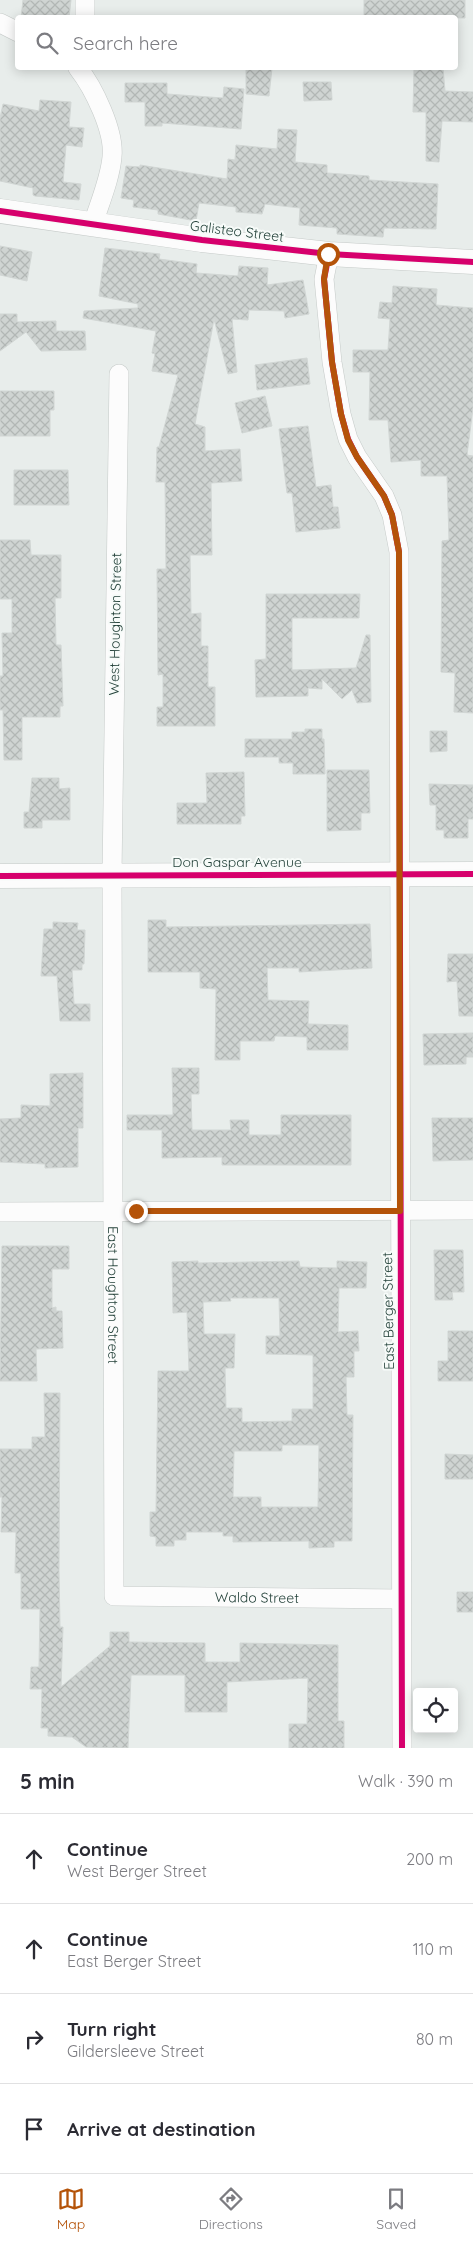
<!DOCTYPE html>
<meta charset="utf-8">
<style>
:root{--surface:#fff;--page:#f2f2f3;--text:#2b2b33;--muted:#7c7c81;--line:#e1e1e2;--accent:#b45309}
body{margin:0;font-family:Quicksand,sans-serif;background:var(--page);color:var(--text)}
.controls{position:absolute;right:15px;bottom:15px;display:grid;overflow:hidden;border-radius:5px;box-shadow:0 2px 12px #0003}
.controls button{width:45px;height:45px;display:grid;place-items:center;padding:0;border:0;border-bottom:1px solid var(--line);background:var(--surface);color:var(--text);font:25px sans-serif}
.stop{position:absolute;width:15px;height:15px;margin:-11px;border:4px solid #b45309;border-radius:50%;background:#fff}
.stop.end{background:#b45309;border-color:#fff;box-shadow:0 1px 5px #0008}
.list{margin:0;padding:0;list-style:none}
h2{display:flex;justify-content:space-between;align-items:center;height:65px;margin:0;padding:0 20px;font-size:21px}
h2 small{font-size:16px;font-weight:400;color:var(--muted)}
.list li{display:grid;grid-template-columns:32px 1fr auto;gap:15px;align-items:center;box-sizing:border-box;height:90px;padding:0 20px;border-top:1px solid var(--line)}
.list b{display:block;font-size:19px;white-space:nowrap}
.list p{margin:0;font-size:16px;white-space:nowrap;color:var(--muted)}
.list em{font-size:16px;font-style:normal;color:var(--muted)}
.icon{flex:none;width:28px;height:28px;fill:none;stroke:currentColor;stroke-width:2;stroke-linecap:round;stroke-linejoin:round}
.map{position:relative;flex:none;width:473px;height:1748px;overflow:hidden}
.search{position:absolute;background:var(--surface);box-shadow:0 2px 12px #0003;left:15px;right:15px;top:15px;height:55px;display:flex;align-items:center;gap:12px;box-sizing:border-box;padding:0 18px;border-radius:5px;color:var(--muted);font-size:19px}
.sheet{height:425px;background:var(--surface)}
nav{display:flex;justify-content:space-around;align-items:center;box-sizing:border-box;height:70px;border-top:1px solid var(--line);background:var(--surface);font-size:14px;color:var(--muted)}
nav a{display:grid;justify-items:center;gap:2px}
nav .on{color:var(--accent)}
.map>svg:first-child{display:block}
.building{fill:url(#building-cross-hatch);stroke:#d1d6d4;fill-rule:evenodd}
.lines{fill:none;stroke-linecap:round;stroke-linejoin:round}
.minor-casing{stroke:#c5cac8;stroke-width:20}
.tertiary-casing{stroke:#c5cac8;stroke-width:25}
.minor{stroke:#fcfcfc;stroke-width:19}
.tertiary{stroke:#fcfcfc;stroke-width:24}
.cycleway-casing{stroke:#f7fbf9;stroke-width:9}
.cycleway{stroke:#d6006c;stroke-width:6}
.route{stroke:#b45309;stroke-width:6}
.labels{text-anchor:middle;dominant-baseline:central;stroke-width:4;stroke-linejoin:round;paint-order:stroke}
.street-label{font-size:14px;fill:#24423a;stroke:#f7fbf9}
</style>
<div class="map">
<svg width="473" height="1748" viewBox="0 0 473 1748">
<defs>
<pattern id="building-cross-hatch" width="8" height="8" patternUnits="userSpaceOnUse" patternTransform="scale(1.25)"><rect width="8" height="8" fill="#cfd4d2"/><path d="M0 0l8 8M0 8l8-8" fill="none" stroke="#b2b7b5"/></pattern>
</defs>
<rect width="100%" height="100%" fill="#e8edeb"/>
<path class="building" d="M23,0H71L69,18H21Z
M364,0H465V18L364,16Z
M246,68H272L269,96L246,94Z
M414,68H443L445,91L473,92V122L442,121L439,162L426,161V112H413Z
M303,82H331L332,100L304,101Z
M125,83H167V94L223,98L224,87L244,89L241,129L162,123V126H145V102H125Z
M40,100L71,102L69,127L84,128L82,147L66,145L63,182L81,184L79,200L35,196L33,195V188L0,181V118L3,104L39,111Z
M278,129L297,130L295,162L327,165V173L369,176V180L438,184L436,229L384,228L383,237L337,234V228L299,225L300,208L265,204L262,214L236,212V207L199,203L196,221L158,214V210L133,207L134,200L121,198L126,166L140,167V165L227,179L228,159L235,160L236,145L277,149Z
M0,246L32,252L27,281L0,275Z
M105,248L160,254L159,259L197,264L196,273L238,276L239,266L268,268L267,285L303,280L309,314L285,318L284,311L249,310L248,320L232,319L237,372L228,374L214,319L195,424L205,427V451L240,449L242,481L211,483L212,555H190L191,614L201,613V646H208V687H215V726H157V707H163V674L158,675L157,569H166L165,482H156L157,447H159L178,375L152,371L155,354L152,353L156,331L83,318L84,311L138,308V304L99,296Z
M393,286L437,289L436,305L473,308V408L467,455L473,456V713L454,712L455,673L441,672L442,541L449,540L447,476H421V460L391,462L388,420H369L370,372H353V350H388L390,319L378,318L380,302L392,303Z
M0,314H17V322L56,321V331H85L86,350L41,351L26,332L0,351Z
M307,358L310,384L257,390L255,365Z
M0,391H54V410H50V436H0Z
M265,396L272,426L242,433L235,403Z
M308,426L316,487L331,485L333,507H338L340,528L296,532L292,493H287L279,429Z
M14,470H68L69,505H14Z
M0,540H30L31,555H61V598H55L56,645H61L63,706H60V717H22V760H4L3,710H0V676H3L2,633H12V599H0Z
M266,594H360L359,618H292V670L356,668L366,635H370L371,702L357,703L352,690L342,699L322,679V689L308,688V696L256,697L255,660L266,659Z
M305,729H322V739H324L325,774H293V763H279V757H245V739H292V732H305Z
M430,731H447V751L430,752Z
M327,770H369L370,813H361V830L327,831Z
M244,772L245,816H241V824H177V803H207L206,773Z
M32,778H59V789L70,788V820H42V828H24V812H29Z
M429,784L473,785V819H468V838H444V830H436V805H430Z
M148,920H166V927L370,924L372,968L299,972V968H267L268,1000L309,1001L308,1024L348,1025V1050H307V1037L275,1036L274,1041H240V1060H215L216,989L200,988V972H148Z
M53,922L78,923L77,930H85L84,964H82V970H72L74,1004H90V1021H60L57,976H41L44,929H53Z
M448,954H473V1016H459L457,981L447,982Z
M473,1033V1057H466V1064L424,1065L423,1034Z
M172,1068H199V1094H191L192,1130H231L230,1120H249V1135H281V1115H351V1165H222V1157L162,1158V1130H127V1115H173Z
M83,1073V1128H78V1167L45,1168V1164L0,1162V1119L21,1118V1105L50,1106V1074Z
M432,1118H473V1160L433,1161Z
M2,1246H69V1269H52V1308L56,1307V1311H62L63,1348L36,1349L37,1381H0Z
M434,1250H463L464,1292H452L453,1300H435Z
M198,1261V1263L299,1261L300,1267L337,1268V1261L367,1262L366,1288H339L338,1332L358,1331L359,1351H354V1377H346L347,1415H353L352,1541H334V1547L309,1548V1541L233,1542V1536H223V1532H186V1540H174V1546H156V1537L150,1536V1512H156L158,1371H189L187,1312L173,1313L172,1262ZM230,1298H279L280,1336H266V1354L313,1355V1409H292V1421L242,1422V1408H226L225,1368H234L235,1334H204L203,1302L231,1301ZM282,1445H319L318,1507H261V1497H233L234,1451H282Z
M448,1331H473V1381H438V1361H448Z
M44,1393H60L59,1571L60,1627H63L61,1687L110,1646V1632H129V1642L205,1643V1662H240V1643L338,1645V1721H344V1748H289V1724H307L308,1678L227,1682V1712H185V1675H131L128,1748L86,1747L72,1737L48,1736V1728H41L42,1689H30L31,1667H39L40,1609H21V1573H15L16,1532H1L2,1497H0V1449H32V1437H45Z
M445,1454L473,1455V1479H445Z
M457,1592H473V1612H457Z"/>
<g class="lines">
<g class="minor-casing">
<g id="minor">
<path d="M85,0V18"/>
<path d="M0,23L18,32"/>
<path d="M78,68C93,87 115,131 112,157C110,179 100,202 93,224"/>
<path d="M329,254L324,279L332,362L341,414L348,439L357,457L384,496L392,515L399,552L402,1748"/>
<path id="s1" d="M119,374L112,875L114,1596L401,1599"/>
<path d="M0,1212L473,1210"/>
</g>
</g>
<g class="tertiary-casing">
<path id="tertiary" d="M0,211L202,240L329,254L473,262
M0,876L473,874"/>
</g>
<use href="#minor" class="minor"/>
<use href="#tertiary" class="tertiary"/>
<g class="cycleway-casing">
<path id="cycleway" d="M0,211L202,240L329,254L473,262
M329,254L324,279L332,362L341,414L348,439L357,457L384,496L392,515L399,552L402,1748
M0,876L473,874"/>
</g>
<use href="#cycleway" class="cycleway"/>
</g>
<g class="lines">
<path class="route" d="M136,1211H400L399,552L392,515L384,496L357,457L348,440L341,414L332,362L324,279L328,254"/>
</g>
<g class="labels">
<g class="street-label">
<text transform="translate(237 231) rotate(7)">Galisteo Street</text>
<text transform="translate(115 624) rotate(-89)">West Houghton Street</text>
<text x="237" y="862">Don Gaspar Avenue</text>
<text stroke="none"><textPath href="#s1" startOffset="921">East Houghton Street</textPath></text>
<text transform="translate(388 1311) rotate(-91)">East Berger Street</text>
<text stroke="none"><textPath href="#s1" startOffset="1365">Waldo Street</textPath></text>
</g>
</g>
</svg>
<div class="controls">
<button><svg class="icon" aria-label="locate" viewBox="0 0 24 24"><circle cx="12" cy="12" r="6"/><path d="M12 2v4M12 18v4M2 12h4M18 12h4"/></svg></button>
</div>
<div class="stop" style="left:328px;top:254px"></div>
<div class="stop end" style="left:136px;top:1211px"></div>
<div class="search"><svg class="icon" aria-label="search" viewBox="0 0 24 24"><circle cx="10" cy="10" r="6"/><path d="M15 15l6 6"/></svg>Search here</div>
</div>
<section class="sheet">
<h2>5 min<small>Walk · 390 m</small></h2>
<ul class="list">
<li><svg class="icon" aria-label="ahead" viewBox="0 0 24 24"><path d="M12 20V5M6 11l6-6 6 6"/></svg><div><b>Continue</b><p>West Berger Street</p></div><em>200 m</em></li>
<li><svg class="icon" aria-label="ahead" viewBox="0 0 24 24"><path d="M12 20V5M6 11l6-6 6 6"/></svg><div><b>Continue</b><p>East Berger Street</p></div><em>110 m</em></li>
<li><svg class="icon" aria-label="right" viewBox="0 0 24 24"><path d="M7 20v-9h11M14 6l5 5-5 5"/></svg><div><b>Turn right</b><p>Gildersleeve Street</p></div><em>80 m</em></li>
<li><svg class="icon" aria-label="arrive" viewBox="0 0 24 24"><path d="M6 21V4h12l-3 4 3 4H6"/></svg><div><b>Arrive at destination</b></div></li>
</ul>
</section>
<nav>
<a class="on"><svg class="icon" aria-label="map" viewBox="0 0 24 24"><path d="M3 6l6-2 6 2 6-2v14l-6 2-6-2-6 2zM9 4v14M15 6v14"/></svg>Map</a>
<a><svg class="icon" aria-label="directions" viewBox="0 0 24 24"><path d="M12 3l9 9-9 9-9-9zM9 14v-3h6M13 9l2 2-2 2"/></svg>Directions</a>
<a><svg class="icon" aria-label="saved" viewBox="0 0 24 24"><path d="M7 4h10v16l-5-4-5 4z"/></svg>Saved</a>
</nav>
